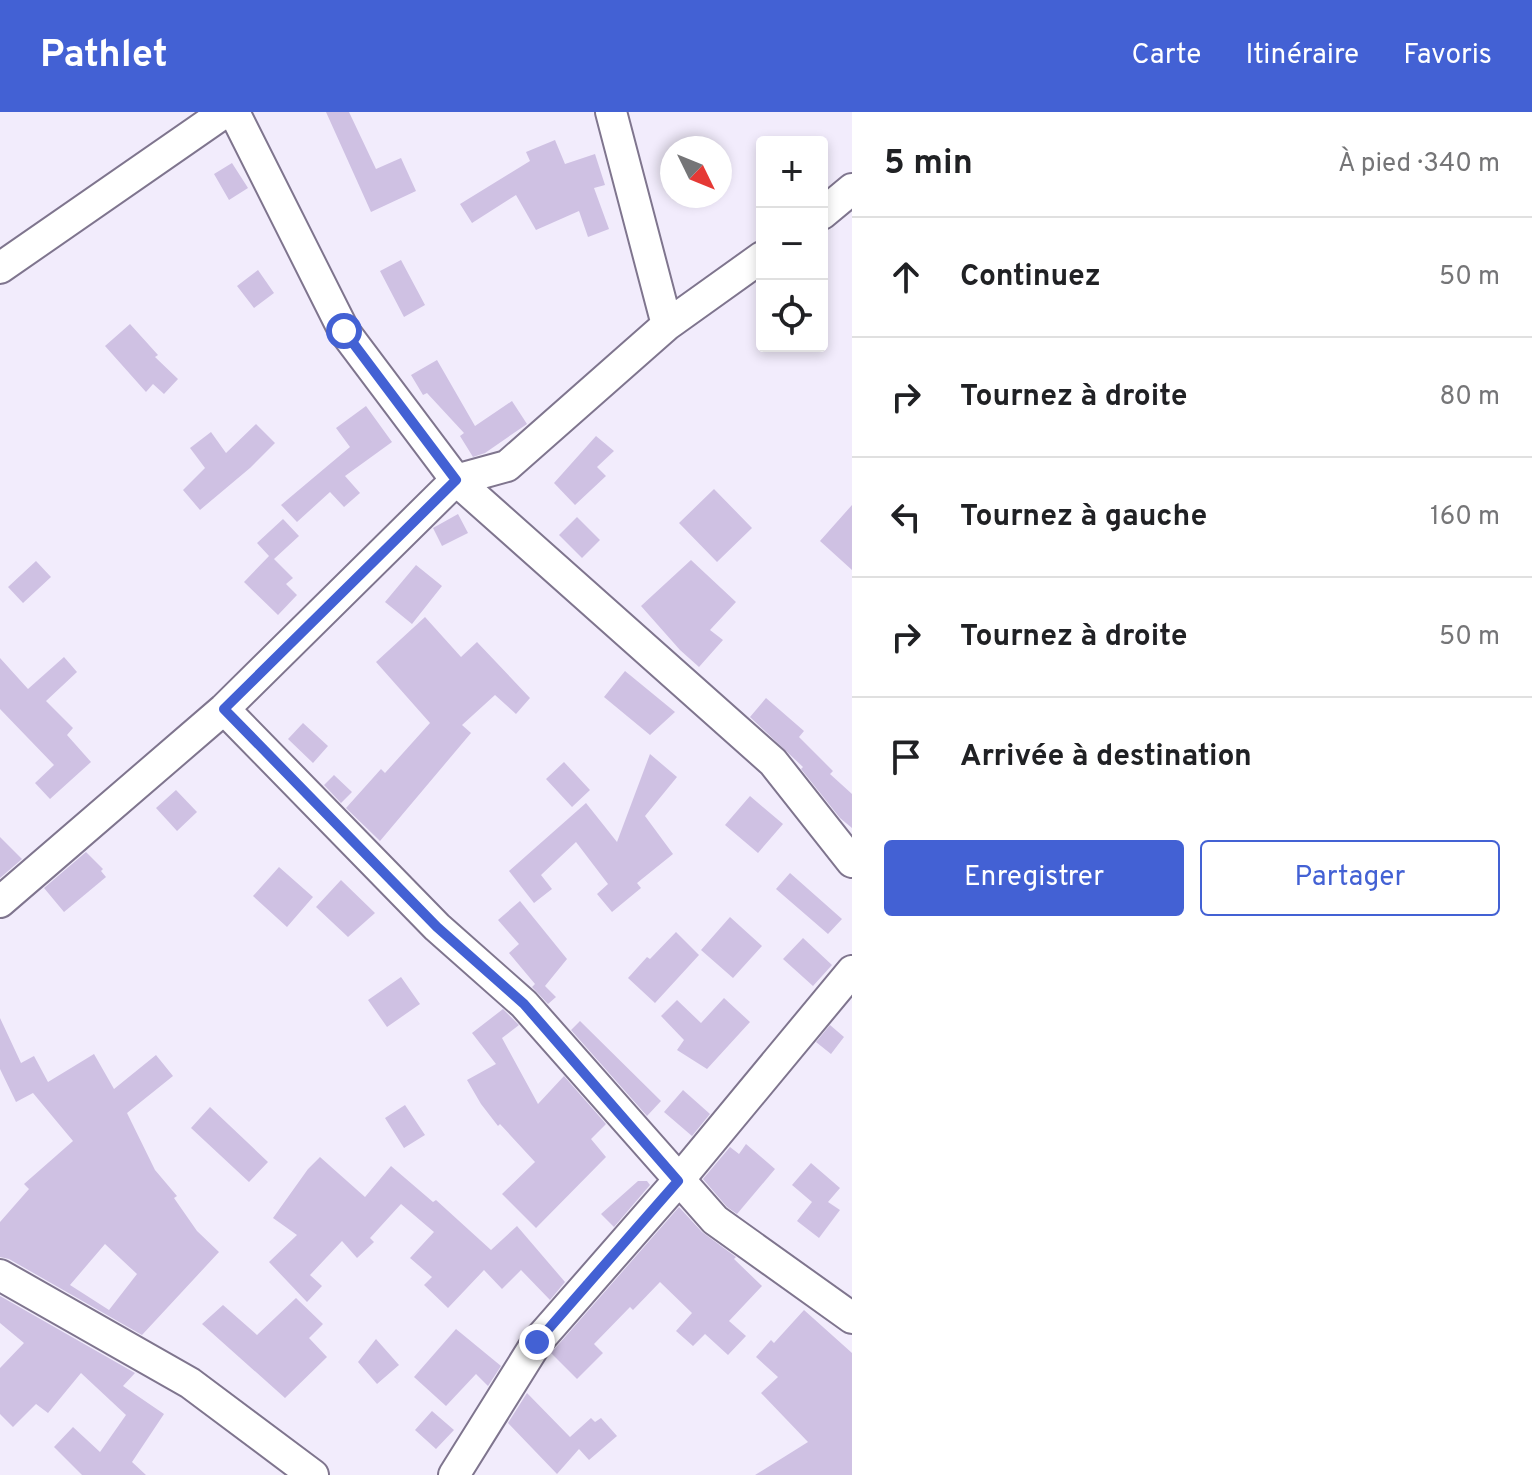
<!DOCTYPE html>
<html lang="fr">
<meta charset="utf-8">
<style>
:root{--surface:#fff;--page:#f2f2f2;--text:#202124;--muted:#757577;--line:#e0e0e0;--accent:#4361d4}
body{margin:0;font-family:Overpass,sans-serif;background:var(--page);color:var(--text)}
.controls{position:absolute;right:24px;top:24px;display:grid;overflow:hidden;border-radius:8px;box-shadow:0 4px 12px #0003}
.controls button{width:72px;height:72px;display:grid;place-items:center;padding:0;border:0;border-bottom:2px solid var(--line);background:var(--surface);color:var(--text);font:40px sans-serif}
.compass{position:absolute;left:660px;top:24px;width:72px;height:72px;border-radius:50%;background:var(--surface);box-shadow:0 4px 12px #0003;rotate:133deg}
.stop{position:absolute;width:24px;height:24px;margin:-18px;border:6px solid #4361d4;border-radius:50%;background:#fff}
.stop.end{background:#4361d4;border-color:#fff;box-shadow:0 2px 8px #0008}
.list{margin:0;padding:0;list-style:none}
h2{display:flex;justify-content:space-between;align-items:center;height:104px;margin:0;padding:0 32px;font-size:34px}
h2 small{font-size:26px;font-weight:400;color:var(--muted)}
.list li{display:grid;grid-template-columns:52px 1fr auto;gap:24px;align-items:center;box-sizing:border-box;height:120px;padding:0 32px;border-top:2px solid var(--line)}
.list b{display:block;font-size:30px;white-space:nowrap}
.list em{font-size:26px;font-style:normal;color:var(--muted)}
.actions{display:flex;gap:16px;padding:24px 32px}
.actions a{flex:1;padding:18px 0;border:2px solid var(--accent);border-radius:8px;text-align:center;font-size:28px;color:var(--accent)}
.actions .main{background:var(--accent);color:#fff}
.icon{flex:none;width:44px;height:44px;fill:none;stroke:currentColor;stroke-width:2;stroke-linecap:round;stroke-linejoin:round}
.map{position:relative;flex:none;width:852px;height:1363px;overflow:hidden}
header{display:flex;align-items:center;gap:48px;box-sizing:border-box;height:112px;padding:0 40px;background:var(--accent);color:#fff}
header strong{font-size:38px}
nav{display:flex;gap:44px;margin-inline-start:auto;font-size:28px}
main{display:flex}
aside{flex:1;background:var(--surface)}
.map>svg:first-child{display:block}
.building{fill:#cfc1e3;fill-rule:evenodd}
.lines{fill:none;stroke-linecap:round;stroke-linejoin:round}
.street-casing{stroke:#7f758e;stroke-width:34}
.street{stroke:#fff;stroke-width:30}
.route{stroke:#4361d4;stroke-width:10}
</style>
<header>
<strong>Pathlet</strong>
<nav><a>Carte</a><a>Itinéraire</a><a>Favoris</a></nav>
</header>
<main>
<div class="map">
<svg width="852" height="1363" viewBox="0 0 852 1363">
<rect width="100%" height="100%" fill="#f2ecfc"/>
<path class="building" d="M326,0H349L376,57L401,46L416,79L371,100Z
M555,28L565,52L595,42L605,73L594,76L609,117L588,125L579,99L536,118L516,83L472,111L460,92L530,49L526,40Z
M232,51L248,76L229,88L214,62Z
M401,148L425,193L404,205L380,159Z
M258,158L274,181L254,196L237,174Z
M130,212L158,243L155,245L178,267L164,282L153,272L146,280L105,234Z
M437,248L475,314L512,289L527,312L485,341L473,345L460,324L464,321L427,281L423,283L411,263Z
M366,294L392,330L345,364L360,381L344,395L330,380L297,410L281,393L350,335L336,316Z
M256,312L275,331L250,356L200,398L183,378L205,356L190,336L211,320L226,341Z
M596,324L614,339L597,355L606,364L575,393L554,371Z
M714,377L752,416L717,450L679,411Z
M852,393V458L820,429Z
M458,402L468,421L442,434L433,416Z
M577,405L600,428L582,446L559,423Z
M283,407L299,424L274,447L293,466L286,472L297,483L278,503L244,470L269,444L257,431Z
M691,448L736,490L710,518L723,528L699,555L680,538L641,494Z
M36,449L51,465L23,491L8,475Z
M416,453L442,474L412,512L385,490Z
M425,505L461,545L477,530L530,586L516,602L495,583L462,613L471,621L380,729L346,696L381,657L385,661L430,611L376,550Z
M64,545L77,560L46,589L73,616L67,623L91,650L50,687L35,671L54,653L0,597V546L28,577Z
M625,559L675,600L650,623L604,585Z
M766,586L804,619L799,625L833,659L830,662L852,682V716L840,706L801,657L803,655L750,605Z
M303,611L328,634L313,651L288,627Z
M650,642L677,665L645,704L673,742L637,771L641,776L612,800L597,782L608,772L576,730L541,763L552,777L534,791L509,759L586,691L617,730Z
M564,650L590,678L572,695L546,667Z
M334,663L352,680L341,691L324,673Z
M176,678L197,700L177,719L156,696Z
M750,684L783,712L758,741L725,713Z
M0,725L22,747L0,766Z
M86,740L103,757L101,759L106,765L64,800L44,776Z
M279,755L313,785L287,815L253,784Z
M790,761L842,807L828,822L776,777Z
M341,768L375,801L348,825L316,795Z
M520,789L567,847L545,874L556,885L548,892L532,875L535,872L509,841L519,832L498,808Z
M730,805L762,834L733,866L701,838Z
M676,820L699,843L655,891L628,866L647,845L650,847Z
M803,826L832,853L813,874L783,847Z
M401,865L420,892L387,915L368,888Z
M724,886L750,910L707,957L677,938L684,928L661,904L677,888L701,911Z
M503,897L519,913L502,926L538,992L564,964L606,1012L591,1027L606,1045L536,1116L502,1082L535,1050L500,1012L498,1014L481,992L467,968L496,952L472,921Z
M0,906L21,951L34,944L48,970L94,942L114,977L156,943L173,964L127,1001L155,1058L177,1084L174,1086L197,1119L219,1140L142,1223L9,1147L0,1145V1110L29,1077L24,1072L73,1029L33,981L16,990L0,957ZM105,1132L137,1162L109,1198L70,1173Z
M580,909L661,989L647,1004L571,918Z
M830,913L844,925L831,942L816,930Z
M683,978L710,1002L692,1024L664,1000Z
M405,993L425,1023L404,1036L385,1006Z
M210,995L268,1050L249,1070L191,1016Z
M746,1032L775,1057L737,1102L727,1095L703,1067L730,1035L739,1042Z
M320,1045L365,1085L391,1054L433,1090L436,1088L491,1138L517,1114L565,1170L550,1188L521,1158L502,1177L484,1158L448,1196L424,1173L432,1165L410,1146L434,1120L401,1092L370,1126L374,1130L357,1146L342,1129L310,1163L322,1174L307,1190L269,1150L297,1123L273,1106L308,1057Z
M811,1051L840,1076L828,1090L840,1098L819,1126L797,1109L812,1090L792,1073Z
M638,1069H647L650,1073L614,1115L601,1102Z
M679,1095L702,1120L736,1145L734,1147L762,1174L729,1209L746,1224L728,1243L705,1222L693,1234L676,1219L692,1201L660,1170L633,1198L630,1195L594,1232L603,1241L577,1267L551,1241Z
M0,1184L135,1261L123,1274L164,1302L132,1350L146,1363H82L54,1335L73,1315L100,1340L126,1303L81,1261L48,1301L36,1292L13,1315L0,1302V1256L24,1231L0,1211Z
M296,1186L323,1212L309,1226L327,1245L285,1286L202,1212L223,1193L257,1223Z
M804,1198L852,1241V1363H755L808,1330L761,1281L778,1265L756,1245L771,1228L774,1231Z
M456,1217L501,1254L488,1274L476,1262L446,1294L414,1265Z
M376,1227L399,1253L377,1272L358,1250Z
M527,1281L570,1325L591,1306L595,1310L601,1306L617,1324L589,1348L579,1337L557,1362L508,1311Z
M432,1299L454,1318L436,1337L415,1318Z"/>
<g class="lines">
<g class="street-casing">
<path id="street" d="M234,0L344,219L456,368L773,650L852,750
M611,0L667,213
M822,102L852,77
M0,156L225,0
M224,597L437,815L524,892L715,1108L852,1206
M0,790L224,597L456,368L507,354L667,213L762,145
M0,1163L190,1271L313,1363
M454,1363L537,1230L678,1069L852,859"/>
</g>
<use href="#street" class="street"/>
</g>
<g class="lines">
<path class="route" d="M344,219L456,368L224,597L437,815L524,892L678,1069L537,1230"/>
</g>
</svg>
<div class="controls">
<button>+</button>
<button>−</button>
<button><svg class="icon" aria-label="locate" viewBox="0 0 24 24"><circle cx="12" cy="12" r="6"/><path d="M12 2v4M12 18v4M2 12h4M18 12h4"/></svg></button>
</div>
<svg class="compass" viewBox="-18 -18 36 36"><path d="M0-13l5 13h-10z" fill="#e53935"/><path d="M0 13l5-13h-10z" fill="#757577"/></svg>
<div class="stop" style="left:344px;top:219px"></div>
<div class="stop end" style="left:537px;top:1230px"></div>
</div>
<aside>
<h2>5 min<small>À pied · 340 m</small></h2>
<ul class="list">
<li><svg class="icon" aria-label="ahead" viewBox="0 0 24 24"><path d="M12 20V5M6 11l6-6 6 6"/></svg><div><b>Continuez</b></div><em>50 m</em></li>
<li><svg class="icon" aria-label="right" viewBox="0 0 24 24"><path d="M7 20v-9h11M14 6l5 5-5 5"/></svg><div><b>Tournez à droite</b></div><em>80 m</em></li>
<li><svg class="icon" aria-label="left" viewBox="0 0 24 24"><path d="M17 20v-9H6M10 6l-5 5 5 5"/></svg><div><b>Tournez à gauche</b></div><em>160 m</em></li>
<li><svg class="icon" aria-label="right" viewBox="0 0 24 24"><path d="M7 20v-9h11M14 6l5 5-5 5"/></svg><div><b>Tournez à droite</b></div><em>50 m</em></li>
<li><svg class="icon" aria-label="arrive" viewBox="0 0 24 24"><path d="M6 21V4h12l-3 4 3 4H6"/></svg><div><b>Arrivée à destination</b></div></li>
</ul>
<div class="actions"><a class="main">Enregistrer</a><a>Partager</a></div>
</aside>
</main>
